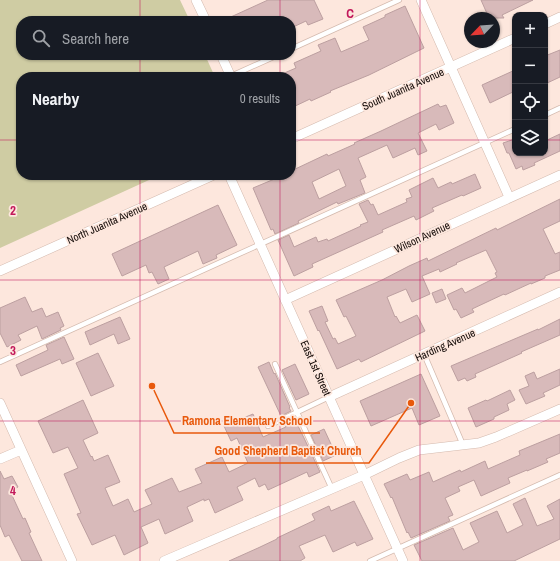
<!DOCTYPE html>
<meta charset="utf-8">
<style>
:root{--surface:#171b24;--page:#20242c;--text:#f1f3f6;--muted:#9ea1a6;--line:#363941}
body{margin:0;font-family:"Archivo Narrow",sans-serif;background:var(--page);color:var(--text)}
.controls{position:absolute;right:12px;top:12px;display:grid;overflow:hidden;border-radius:8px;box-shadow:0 1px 3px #0004}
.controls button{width:36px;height:36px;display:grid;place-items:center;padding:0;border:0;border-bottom:1px solid var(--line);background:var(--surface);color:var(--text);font:20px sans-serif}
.compass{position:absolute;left:464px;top:12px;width:36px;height:36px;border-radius:50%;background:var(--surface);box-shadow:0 1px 3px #0004;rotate:245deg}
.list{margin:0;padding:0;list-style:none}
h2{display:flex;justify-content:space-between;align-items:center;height:52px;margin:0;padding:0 16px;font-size:17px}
h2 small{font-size:13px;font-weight:400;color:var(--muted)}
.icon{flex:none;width:22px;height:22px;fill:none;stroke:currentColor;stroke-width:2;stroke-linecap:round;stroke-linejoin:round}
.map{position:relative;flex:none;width:560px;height:561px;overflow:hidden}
.search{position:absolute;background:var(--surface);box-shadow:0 1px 3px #0004;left:16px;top:16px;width:280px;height:44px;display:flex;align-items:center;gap:10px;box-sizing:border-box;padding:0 14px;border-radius:16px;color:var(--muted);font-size:15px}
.panel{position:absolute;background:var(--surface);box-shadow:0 1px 3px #0004;left:16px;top:72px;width:280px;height:108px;border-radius:16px}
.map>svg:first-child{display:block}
.green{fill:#cfcca3}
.building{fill:#d8baba;stroke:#bc9fa0;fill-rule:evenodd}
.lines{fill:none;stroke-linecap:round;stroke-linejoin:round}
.service-casing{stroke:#d4baae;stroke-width:6}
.minor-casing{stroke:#d4baae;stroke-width:10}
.service{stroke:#fff;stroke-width:4.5}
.minor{stroke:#fff;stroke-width:9}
.grid{fill:none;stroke:#c2185b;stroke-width:1;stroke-opacity:0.55}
.labels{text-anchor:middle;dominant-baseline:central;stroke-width:3.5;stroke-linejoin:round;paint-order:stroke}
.street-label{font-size:11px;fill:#140b08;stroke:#fde7dd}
.grid-label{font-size:13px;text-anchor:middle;font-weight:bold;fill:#c2185b;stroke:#fde7dd;stroke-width:3.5;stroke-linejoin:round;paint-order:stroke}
.leader{fill:none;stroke:#e8590c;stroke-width:1.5}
.callout-dot{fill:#e8590c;stroke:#fde7dd;stroke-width:1.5}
.callout-label{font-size:12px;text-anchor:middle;font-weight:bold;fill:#e8590c;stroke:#fde7dd;stroke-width:3.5;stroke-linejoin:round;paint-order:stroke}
</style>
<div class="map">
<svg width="560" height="561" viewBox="0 0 560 561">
<rect width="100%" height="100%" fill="#fde7dd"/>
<path class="green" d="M0,0H180L190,21H21V55H205L215,77H21V175H160L0,248Z"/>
<path class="building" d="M268,0H314L323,19L308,25L306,21L291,28V21H222Z
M481,0H533L502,15L504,18H489Z
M405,6L424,48L369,75L330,91L331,92L311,101L310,99L291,108V77H275L296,68L294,63L321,51L318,45L335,38L341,52L369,40L363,27L385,17V15Z
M560,50V77L545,84V56Z
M515,70V91L490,103L482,85Z
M438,104L440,107L446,105L454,123L439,130L436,124L418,133L427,151L418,155L415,148L393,158L387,145L358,158L366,177L360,180L365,193L338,204L337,202L298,221L299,223L275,234L273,229L271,230L253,188L284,175H291V171L327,154L328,156L355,144L354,143L381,131ZM339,169L346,186L319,199L312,182Z
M560,134V151L534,163L535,165L523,170L522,166L516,169L509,153H507L503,143L515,139V153H545V141Z
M475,174L481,188L463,196L462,195L432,208L434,211L416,220L414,216L382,230L383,232L312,264L313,267L294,276L278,240L289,235L294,247L316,237L318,242L327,239L328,241L361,226L360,225L368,222L359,204L368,200L371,205L373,204L378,215L407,202L406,199L412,197L409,190L433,178L438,188L451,182L452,184Z
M560,199V221L543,229L555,254L560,252V270L545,276V278L531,284V283L505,295L504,294L472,309L474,312L461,318L456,309L454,310L447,295L462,288L465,293L497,277L495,273L497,272L486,250L456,263L457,264L440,272L439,269L422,276L430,294L412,302L406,289L387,297L395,317L396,316L400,323L417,315L425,331L361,362L359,359L337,369L319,330L318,331L309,311L322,306L328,321L325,322L333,339L335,338L338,344L356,336L346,316L344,317L336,300L382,280L409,266L427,258L428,261L496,228L497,230Z
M218,205L237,245L216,255L217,258L203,264L198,251L164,267L169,279L158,284L152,272L149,273L146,265L122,276L112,254Z
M442,289L446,299L436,303L432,293Z
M25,297L32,312L42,308L46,317L58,312L64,326L60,328L61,330L42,339L37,326L18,335L21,340L7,347L0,333V308Z
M120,317L130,339L118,344L114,334L90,345L85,332Z
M560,319V335L521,352L522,353L475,374L476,377L467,381L465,378L458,381L451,366L538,329V330Z
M64,337L74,359L62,364L60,359L21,376L16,365L48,350L46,345Z
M98,353L114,386L91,396L76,363Z
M269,362L274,374L275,373L290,407L289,408L291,411L281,416L258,367Z
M295,364L309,394L296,400L282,370Z
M560,369V385L543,393L545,396L526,404L519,390L529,386L525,376L534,372L537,379Z
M421,374L440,416L419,425L412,408L371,426L360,401Z
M510,390L515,400L507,404L509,410L494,417V419L476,427L468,408L486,400L487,401Z
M83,400L98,433L83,440L91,457L92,456L94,461L108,455L120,482L105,488L113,506L128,499L134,512L152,504L145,490L172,478L179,492L202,483L195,469L222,457L229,472L248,463L237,438L231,441L224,426L253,414L263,437L286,427L284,423L294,418L304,438L320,472L309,477L307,472L268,490L265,484L259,487L255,478L237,487L243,500L215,513L209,499L204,501V499L187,507L193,521L165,534L159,519L141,527L148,543L124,555L115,535L92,545L77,514L81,513L64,474L78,468L68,447L53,453L38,421Z
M324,429L336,455L323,461L311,435Z
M560,434V453L546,459L548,462L527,471V470L508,478L510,483L481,496L474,480L458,487L460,491L445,498L453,515L448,517L450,521L411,538L408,532L407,533L392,497L391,498L384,484L407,474L410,480L429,472L433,482L460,470L461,472L485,461L488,469L520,455L519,451Z
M0,471L4,479L12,476L18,487L10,491L23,519L25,518L31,532L29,533L42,561H22L9,535L5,537L0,525Z
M525,498L537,526L554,519L547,506L560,499V539L514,561H422L414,545L453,528L463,550L479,542L470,523L497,511L507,533L523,525L513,504Z
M354,501L373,539L357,546L355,542L333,552L325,535L299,546L305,558L300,561H229L258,548L277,539V538L315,520L312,514L329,506L331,511Z"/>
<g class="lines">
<g class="service-casing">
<path id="service" d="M291,49L399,0
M231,76L278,55
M545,115L560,108
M424,354L463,445
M0,362L515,129
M275,364L332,489
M268,426L329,397
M370,561L560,475"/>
</g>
<g class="minor-casing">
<path id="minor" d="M196,0L206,21
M421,0L509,197
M545,24L560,17
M221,55L231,77
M291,139L515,38
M229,175L403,561
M0,271L214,175
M285,300L560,175
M329,397L560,292
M0,403L72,561
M0,459L21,450
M164,561L364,475L399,458L419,450L479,443L496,437L560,409"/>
</g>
<use href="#service" class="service"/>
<use href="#minor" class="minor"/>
</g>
<path class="grid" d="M140,0V21M280,0V21M420,0V561M140,55V77M280,55V77M0,140H21M291,140H515M545,140H560M140,175V561M280,175V561M0,280H560M0,421H560"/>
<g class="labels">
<g class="street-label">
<text transform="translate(403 89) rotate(-24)">South Juanita Avenue</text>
<text transform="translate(107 223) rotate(-24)">North Juanita Avenue</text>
<text transform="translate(422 237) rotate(-25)">Wilson Avenue</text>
<text transform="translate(445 345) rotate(-24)">Harding Avenue</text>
<text transform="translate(316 368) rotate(66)">East 1st Street</text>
</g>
</g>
<g class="grid-label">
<text x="350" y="18">C</text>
<text x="13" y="215">2</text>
<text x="13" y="355">3</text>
<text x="13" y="495">4</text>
</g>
<path class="leader" d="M152 386L174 433H320M411 403L369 463H206"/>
<g class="callout-dot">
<circle cx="152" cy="386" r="4"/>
<circle cx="411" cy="403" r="4"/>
</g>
<g class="callout-label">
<text x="247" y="425">Ramona Elementary School</text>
<text x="288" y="455">Good Shepherd Baptist Church</text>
</g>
</svg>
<div class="controls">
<button>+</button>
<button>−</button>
<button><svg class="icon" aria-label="locate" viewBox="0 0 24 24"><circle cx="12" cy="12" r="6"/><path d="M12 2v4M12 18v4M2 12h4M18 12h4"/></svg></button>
<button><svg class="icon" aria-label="layers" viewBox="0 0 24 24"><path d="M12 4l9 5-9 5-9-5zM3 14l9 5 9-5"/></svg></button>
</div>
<svg class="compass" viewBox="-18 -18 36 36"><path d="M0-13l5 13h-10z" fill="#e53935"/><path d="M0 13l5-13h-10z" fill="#9ea1a6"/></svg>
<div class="search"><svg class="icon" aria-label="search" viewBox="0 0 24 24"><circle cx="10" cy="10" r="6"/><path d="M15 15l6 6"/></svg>Search here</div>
<section class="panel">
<h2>Nearby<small>0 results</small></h2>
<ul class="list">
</ul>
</section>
</div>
